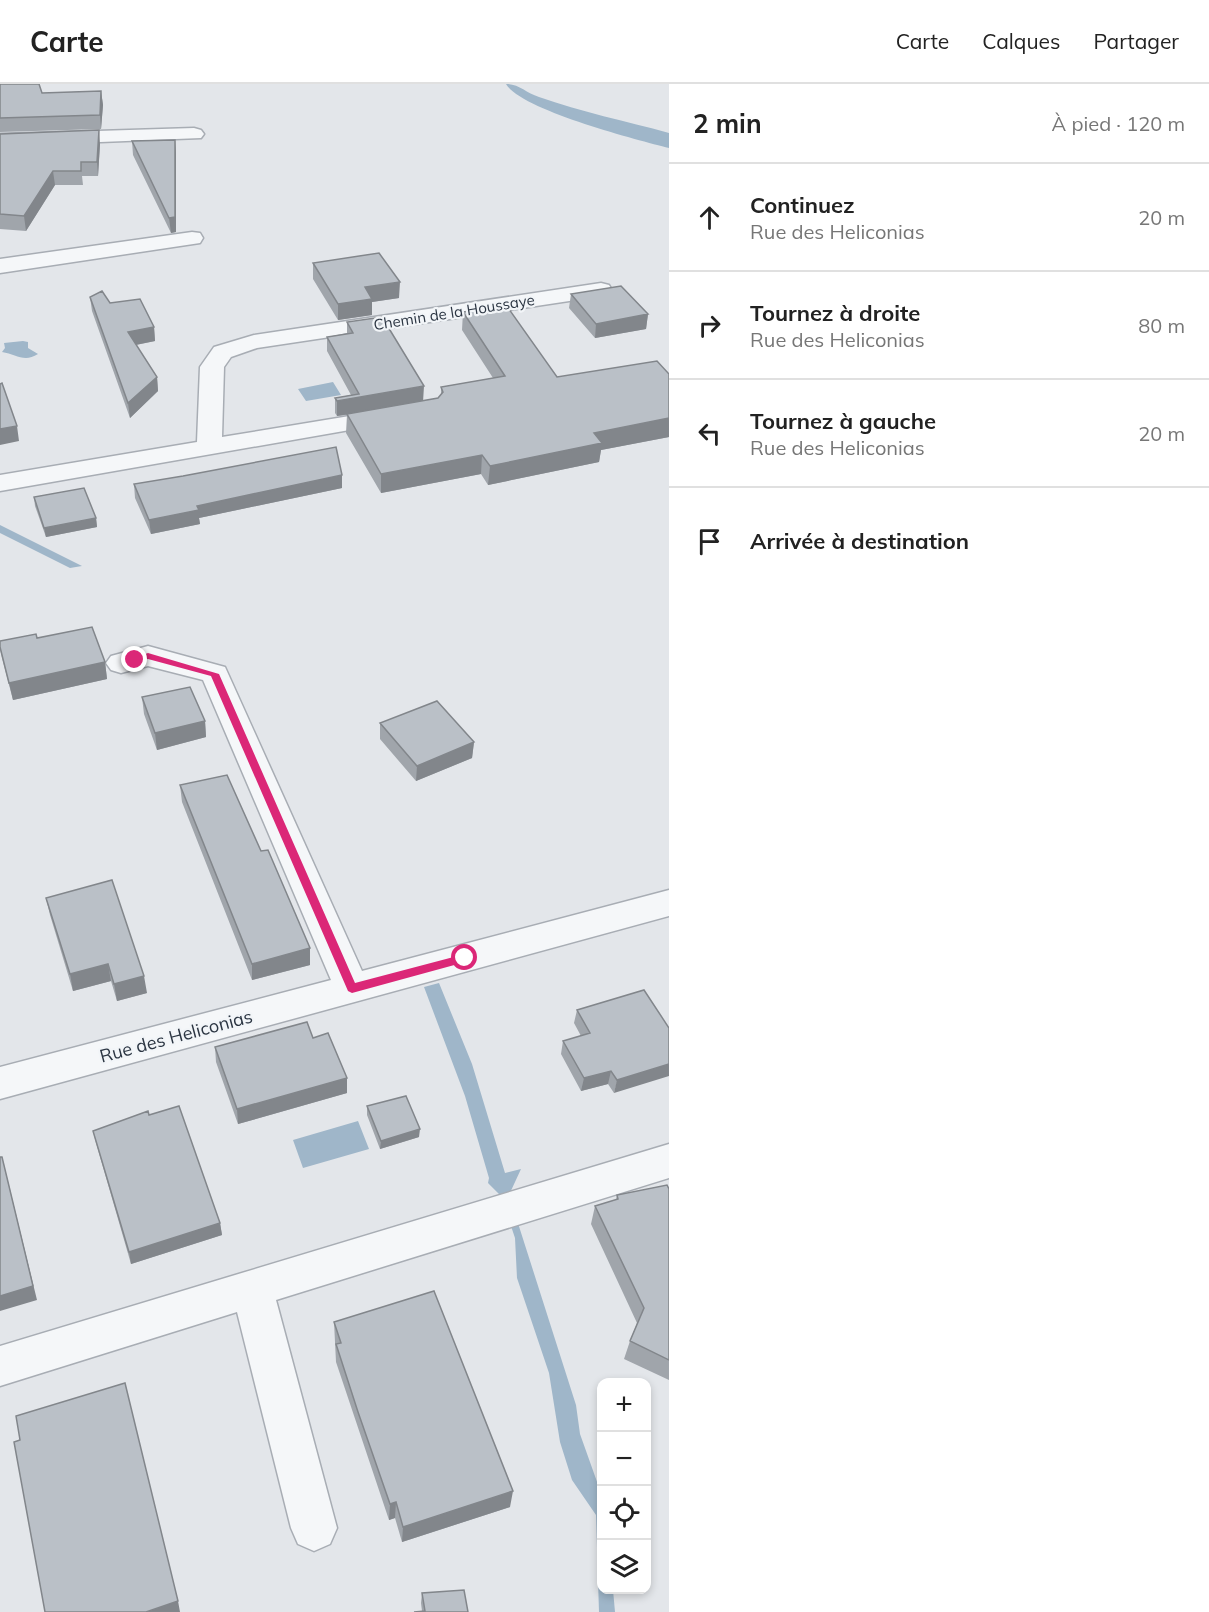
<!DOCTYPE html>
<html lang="fr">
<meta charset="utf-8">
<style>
:root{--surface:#fff;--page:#f2f2f2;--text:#222;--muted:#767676;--line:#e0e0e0}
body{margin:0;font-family:Mulish,sans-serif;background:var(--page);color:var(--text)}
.controls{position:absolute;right:18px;bottom:18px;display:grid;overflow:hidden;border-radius:12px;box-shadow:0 3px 9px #0003}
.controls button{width:54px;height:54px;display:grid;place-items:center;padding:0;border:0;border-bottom:2px solid var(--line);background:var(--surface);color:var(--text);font:30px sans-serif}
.stop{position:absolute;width:18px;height:18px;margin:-14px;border:4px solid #db2777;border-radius:50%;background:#fff}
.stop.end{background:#db2777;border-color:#fff;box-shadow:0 2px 6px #0008}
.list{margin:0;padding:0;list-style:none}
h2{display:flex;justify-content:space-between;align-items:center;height:78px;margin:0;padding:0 24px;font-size:26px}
h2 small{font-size:20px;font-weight:400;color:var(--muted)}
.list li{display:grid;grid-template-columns:39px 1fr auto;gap:18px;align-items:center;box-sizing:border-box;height:108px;padding:0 24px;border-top:2px solid var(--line)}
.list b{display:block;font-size:22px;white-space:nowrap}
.list p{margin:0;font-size:20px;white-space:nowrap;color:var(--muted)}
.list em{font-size:20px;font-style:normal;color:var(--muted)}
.icon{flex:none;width:33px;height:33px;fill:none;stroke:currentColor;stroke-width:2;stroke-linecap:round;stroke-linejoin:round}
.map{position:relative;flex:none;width:669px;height:1528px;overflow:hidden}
header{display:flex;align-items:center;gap:36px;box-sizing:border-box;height:84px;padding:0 30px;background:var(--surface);border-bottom:2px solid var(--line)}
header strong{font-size:28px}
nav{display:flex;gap:33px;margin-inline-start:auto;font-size:21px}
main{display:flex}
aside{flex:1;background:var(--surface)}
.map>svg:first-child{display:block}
.water{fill:#9fb6c9}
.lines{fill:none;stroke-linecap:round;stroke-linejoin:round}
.minor-casing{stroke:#a8adb4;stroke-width:3}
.minor{fill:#f5f7f9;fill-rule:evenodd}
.wall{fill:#a0a5ab}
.shaded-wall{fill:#82868b}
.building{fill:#bac0c7;stroke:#82868b;stroke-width:1.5}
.route{fill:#db2777}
.labels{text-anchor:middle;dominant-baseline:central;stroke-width:4.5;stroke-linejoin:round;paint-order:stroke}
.far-street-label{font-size:15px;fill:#2b3542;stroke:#f2f5f8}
.street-label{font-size:18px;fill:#2b3542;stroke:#f2f5f8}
</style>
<header>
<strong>Carte</strong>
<nav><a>Carte</a><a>Calques</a><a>Partager</a></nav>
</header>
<main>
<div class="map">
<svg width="669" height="1528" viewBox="0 0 669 1528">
<rect width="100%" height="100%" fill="#e3e6ea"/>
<path class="water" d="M506,0C519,0 526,9 539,13C581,28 626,37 669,49V64C637,56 521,26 506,0Z
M23,257L28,258V264L38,270C24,279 16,270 2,268L5,264L4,259Z
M333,298L341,311L306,317L298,305Z
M0,441L82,482L70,484L0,449Z
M439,899L472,980L505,1089L521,1085L509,1111L576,1321L580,1350L601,1409L602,1506H613L615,1528H599L596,1431L572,1396L560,1358L549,1289L517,1194L515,1154L501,1112L488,1099L489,1094L465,1012L424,903Z
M358,1037L369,1065L303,1084L293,1056Z"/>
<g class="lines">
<g class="minor-casing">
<path id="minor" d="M194,44L201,46L204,50L201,54L0,62V50Z
M192,148L200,149L203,154L200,159L0,189V175Z
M601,199L609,201L612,206L609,211L257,264L231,273L224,283L222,353L392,325L401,327L404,332L401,337L0,407V391L197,358L200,283L214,263L254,251Z
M148,562L225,583L362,887L669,806V832L0,1015V983L331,896L203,596L148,582L121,589L111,586L106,579L111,572Z
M669,1060V1094L276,1216L337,1444L330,1460L314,1467L298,1460L291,1444L237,1228L0,1302V1262Z"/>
</g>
<use href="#minor" class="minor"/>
</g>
<path class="wall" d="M0,0L42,9L101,7L103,21L101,45L0,48Z
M0,50L100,60L98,92H82L83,101H55L26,147L0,145Z
M175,56L176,70V148L171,149L133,71L132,57Z
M313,179L399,214L372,218V231L338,236L313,195Z
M571,210L648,230L646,245L595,254L569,224Z
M90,213L110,219L154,243L155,257L136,261L157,293L158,307L130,334L92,227Z
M463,228L557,293L669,290V353L601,366L599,378L488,401L481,390L381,409L346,349L347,331L337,332L335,329V314L351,311L327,267V253L347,249V238L423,317L438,314L441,311V303L493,294L462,246Z
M342,391V404L199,434L200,440L151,450L135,414L134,400Z
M34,413L96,434L97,443L46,453L35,422Z
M37,554L105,578L107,595L13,616L2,574L0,565V557Z
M142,613L205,637L206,653L157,666L144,630Z
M380,639L474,658L472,674L416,697L380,655Z
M180,701L310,881L252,896L182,718Z
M46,814L147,909L117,917L111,897L73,907L50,831Z
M644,906L614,1009L608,1000L581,1007L561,970L563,957L581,952L574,939L577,926Z
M313,954L347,1009L238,1040L216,978L215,963Z
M367,1022L419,1053L380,1065L367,1031Z
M149,1031L220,1139L222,1151L131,1180L96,1059L93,1047Z
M669,1105V1296L624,1275L630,1257L637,1239L591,1140L595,1122L616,1116L617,1111Z
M334,1238L510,1423L402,1458L395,1434L389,1436L336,1278Z
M422,1509L468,1528L422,1527L421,1519Z"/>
<path class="shaded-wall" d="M101,7L103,21L101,45L100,31Z
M99,46L100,60L98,92L97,78Z
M175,56L176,70V148L171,149L169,134Z
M53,87L55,101L26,147L24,132Z
M400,198L399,214L372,218V231L338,236V220L365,203Z
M648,230L646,245L595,254L596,240Z
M154,243L155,257L130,262L128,248Z
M157,293L158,307L130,334L128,319Z
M424,302L423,318L337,332V317Z
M669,334V353L601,366L599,378L488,401L490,382L594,349Z
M17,342L19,357L0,361V345Z
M482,371L481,390L381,409V390Z
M342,391V404L199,434L200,440L151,450L149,436L197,422Z
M96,434L97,443L46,453L44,444Z
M105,578L107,595L13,616L9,599Z
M205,637L206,653L157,666L155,649Z
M474,658L472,674L416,697L417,682Z
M310,864V881L252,896V880Z
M108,880L111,897L73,907L70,890Z
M144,892L147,909L117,917L114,900Z
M669,980V992L614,1009L617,996Z
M611,987L608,1000L581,1007L584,994Z
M347,994V1009L238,1040L237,1025Z
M420,1045L419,1053L380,1065L381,1057Z
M2,1073L37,1216L0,1227V1212Z
M220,1139L222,1151L131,1180L129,1168Z
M513,1407L510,1423L402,1458L403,1443Z
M396,1418L395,1434L389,1436L390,1420Z
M178,1517L180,1528H146Z"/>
<path class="building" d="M0,0H39L42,9L101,7L100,31L0,34Z
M99,46L97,78H81V87H53L24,132L0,130V50Z
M175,56V133L169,134L132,57Z
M379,169L400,198L365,203L372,215L338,220L313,179Z
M621,202L648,230L596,240L571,210Z
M102,207L110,219L140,215L154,243L128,248L157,293L128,319L90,213Z
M506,221L557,293L657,277L669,290V334L594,349L602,359L490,382L482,371L381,390L347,330L438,314L443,308L441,303L505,292L463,228Z
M382,233L424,302L337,317L335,314L359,310L327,253L353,249L347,238Z
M2,299L17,342L0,345V300Z
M336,363L342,391L197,422L199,426L149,436L134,400L183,392Z
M84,404L96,434L44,444L34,413Z
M92,543L105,578L9,599L0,563V557L36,550L37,554Z
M190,603L205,637L155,649L142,613Z
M437,617L474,658L417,682L380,639Z
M227,691L261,767L268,766L310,864L252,880L180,701Z
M112,796L144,892L114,900L108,880L70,890L46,814Z
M644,906L669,944V980L617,996L611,987L584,994L563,957L590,949L577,926Z
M307,938L313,954L328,949L347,994L237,1025L215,963Z
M406,1012L420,1045L381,1057L367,1022Z
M179,1022L220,1139L129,1168L93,1047L148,1027L149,1031Z
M0,1073H2L33,1202L0,1212Z
M667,1101L669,1105V1276L630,1257L644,1224L595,1122L618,1115L617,1111Z
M434,1207L513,1407L403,1443L396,1418L390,1420L358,1328L336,1260L341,1259L334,1238Z
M125,1299L178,1517L146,1528H45L14,1358L20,1356L16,1332Z
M464,1506L468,1528H414L425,1527L422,1509Z"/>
<path class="route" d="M148,569L219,590L355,899L465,870L470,874L469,877L352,909L348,907L211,592L148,575L135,578L130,576Z"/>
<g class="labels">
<g class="far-street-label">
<text transform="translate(454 228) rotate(-9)">Chemin de la Houssaye</text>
</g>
<g class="street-label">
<text transform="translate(176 952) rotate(-15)">Rue des Heliconias</text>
</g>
</g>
</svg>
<div class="controls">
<button>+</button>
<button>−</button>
<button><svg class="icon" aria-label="locate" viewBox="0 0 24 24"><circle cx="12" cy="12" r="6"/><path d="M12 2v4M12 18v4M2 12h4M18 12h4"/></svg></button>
<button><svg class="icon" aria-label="layers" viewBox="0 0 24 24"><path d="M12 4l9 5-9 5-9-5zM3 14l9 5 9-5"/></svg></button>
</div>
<div class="stop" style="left:465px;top:874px"></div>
<div class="stop end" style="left:135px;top:576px"></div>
</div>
<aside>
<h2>2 min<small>À pied · 120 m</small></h2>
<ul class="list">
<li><svg class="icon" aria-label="ahead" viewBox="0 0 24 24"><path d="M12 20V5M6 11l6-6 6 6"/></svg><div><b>Continuez</b><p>Rue des Heliconias</p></div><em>20 m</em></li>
<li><svg class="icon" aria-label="right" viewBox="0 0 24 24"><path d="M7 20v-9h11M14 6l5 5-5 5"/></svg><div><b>Tournez à droite</b><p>Rue des Heliconias</p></div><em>80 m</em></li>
<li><svg class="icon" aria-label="left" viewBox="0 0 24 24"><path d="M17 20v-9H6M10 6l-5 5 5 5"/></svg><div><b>Tournez à gauche</b><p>Rue des Heliconias</p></div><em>20 m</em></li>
<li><svg class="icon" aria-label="arrive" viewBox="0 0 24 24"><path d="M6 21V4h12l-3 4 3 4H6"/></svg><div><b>Arrivée à destination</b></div></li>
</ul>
</aside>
</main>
